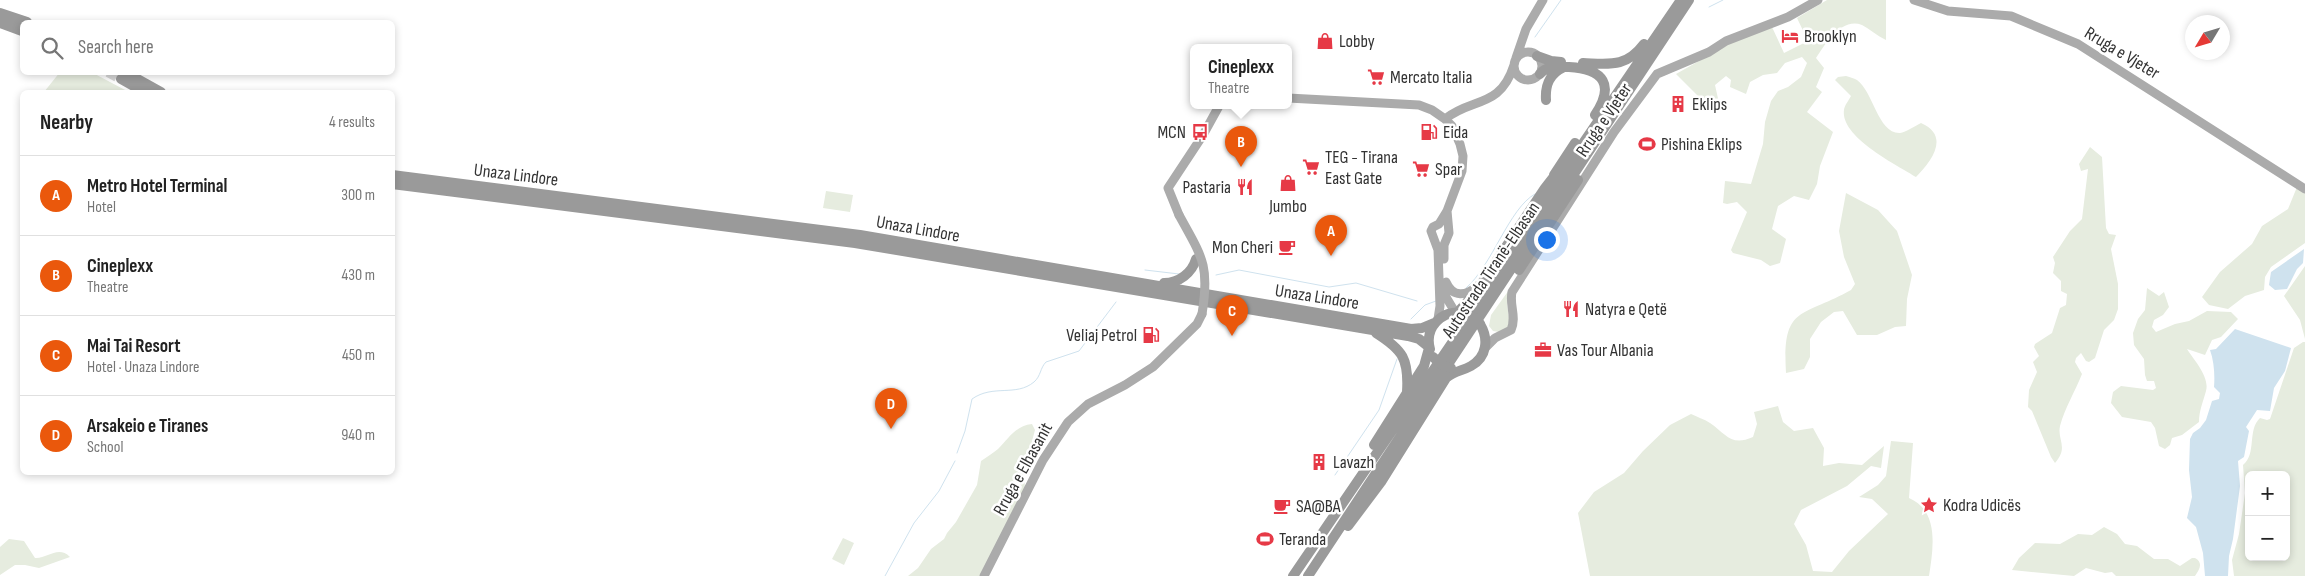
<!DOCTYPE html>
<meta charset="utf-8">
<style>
:root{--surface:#fff;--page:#f6f6f6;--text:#222;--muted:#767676;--line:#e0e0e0;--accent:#ea580c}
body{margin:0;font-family:"Sofia Sans Condensed",sans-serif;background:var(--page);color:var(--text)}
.controls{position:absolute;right:15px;bottom:15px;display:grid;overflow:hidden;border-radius:8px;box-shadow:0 2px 8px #0003}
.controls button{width:45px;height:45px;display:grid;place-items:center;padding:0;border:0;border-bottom:1px solid var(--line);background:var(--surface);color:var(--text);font:25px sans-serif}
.compass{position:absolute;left:2185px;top:15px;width:45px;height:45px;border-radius:50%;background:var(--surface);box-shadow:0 2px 8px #0003;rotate:232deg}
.you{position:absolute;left:1546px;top:239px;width:18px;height:18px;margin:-12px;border:4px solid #fff;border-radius:50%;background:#1a73e8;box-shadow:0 0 0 8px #1a73e833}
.badge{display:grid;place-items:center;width:32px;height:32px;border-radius:50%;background:var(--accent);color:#fff;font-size:16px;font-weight:700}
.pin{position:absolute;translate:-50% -41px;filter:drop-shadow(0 1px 2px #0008)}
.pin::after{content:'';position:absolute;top:26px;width:18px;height:15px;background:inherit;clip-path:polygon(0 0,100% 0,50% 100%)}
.popup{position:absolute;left:1190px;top:44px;width:102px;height:65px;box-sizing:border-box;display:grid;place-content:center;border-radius:8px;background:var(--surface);filter:drop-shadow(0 1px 4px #0005);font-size:16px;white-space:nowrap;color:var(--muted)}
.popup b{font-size:19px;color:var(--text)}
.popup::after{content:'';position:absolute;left:50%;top:100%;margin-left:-10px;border:10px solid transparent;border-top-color:var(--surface)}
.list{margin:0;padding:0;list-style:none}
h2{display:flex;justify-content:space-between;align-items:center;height:65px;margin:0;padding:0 20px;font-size:21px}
h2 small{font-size:16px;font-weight:400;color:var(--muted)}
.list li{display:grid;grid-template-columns:32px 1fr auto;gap:15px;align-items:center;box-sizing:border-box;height:80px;padding:0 20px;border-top:1px solid var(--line)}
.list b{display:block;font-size:19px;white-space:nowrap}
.list p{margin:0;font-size:16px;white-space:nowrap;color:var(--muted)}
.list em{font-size:16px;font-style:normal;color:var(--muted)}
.icon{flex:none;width:28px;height:28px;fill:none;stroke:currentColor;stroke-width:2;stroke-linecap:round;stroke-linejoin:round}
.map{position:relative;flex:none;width:2305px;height:576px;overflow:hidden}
.search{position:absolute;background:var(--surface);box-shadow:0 2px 8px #0003;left:20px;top:20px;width:375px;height:55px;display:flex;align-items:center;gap:12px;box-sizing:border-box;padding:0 18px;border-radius:8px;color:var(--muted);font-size:19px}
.panel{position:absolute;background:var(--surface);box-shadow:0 2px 8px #0003;left:20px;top:90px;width:375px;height:385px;border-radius:8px}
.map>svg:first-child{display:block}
.green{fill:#e6ecdf;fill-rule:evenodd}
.water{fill:#cfe2ee}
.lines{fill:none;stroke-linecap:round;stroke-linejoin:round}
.stream{stroke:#cfe2ee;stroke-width:1}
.highway-tunnel{stroke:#d6d6d6;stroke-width:10;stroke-dasharray:10 5;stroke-linecap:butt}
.major{stroke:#ababab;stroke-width:9}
.highway{stroke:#9a9a9a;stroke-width:10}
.major-bridge{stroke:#ababab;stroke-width:9}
.highway-bridge{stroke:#9a9a9a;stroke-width:10}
.labels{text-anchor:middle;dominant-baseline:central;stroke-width:5;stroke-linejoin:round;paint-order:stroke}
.poi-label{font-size:18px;fill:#333;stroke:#fff;text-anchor:start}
.street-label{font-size:18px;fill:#333;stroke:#fff}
</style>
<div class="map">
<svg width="2305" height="576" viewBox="0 0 2305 576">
<rect width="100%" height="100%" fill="#fff"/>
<path class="green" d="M1827,0H1886V40C1877,36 1870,29 1862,25C1841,17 1825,45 1816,58L1824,68L1816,87L1822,92L1807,112L1833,132L1820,166L1817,184L1809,200L1794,196L1778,206L1772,229L1786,239L1780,263L1770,266L1761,260L1733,253L1731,250L1747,212L1737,202L1727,204L1723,203L1725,181L1751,184L1763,144L1765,122L1771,101L1778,91L1788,87L1801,77L1807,63L1802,57L1785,63L1777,73L1763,75L1750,82L1746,94L1730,87L1731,80L1726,76L1715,85L1719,103L1698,96L1676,74L1731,43L1772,27L1784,53L1808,41L1797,18Z
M60,72L93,73L127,91L126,92H44Z
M1846,76C1849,77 1854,78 1857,80C1873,91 1878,134 1900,133C1906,132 1915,126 1921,123C1951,136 1931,162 1916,177C1897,165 1840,137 1844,110C1844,106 1849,100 1851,96L1835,80L1838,77Z
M2090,147L2102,157L2106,228L2109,234L2116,235L2111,249L2118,284V309L2114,320L2104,330L2095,358L2089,362L2086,361L2081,353L2076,358L2075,362L2082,374C2075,392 2065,407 2060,426C2057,440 2069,447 2055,463L2051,457L2032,411L2028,407L2029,390L2037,372L2033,362L2039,356L2034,347L2035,344L2052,333L2060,308L2066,305L2067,294L2061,291V281L2053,273L2055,263L2053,257L2070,231L2082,219L2088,169L2081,171L2079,164Z
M2297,187L2305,193V243L2271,267L2265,277L2264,290L2245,296L2228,309L2209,305L2202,297L2220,272L2252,244L2262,226L2288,209Z
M826,191L853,195L850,212L823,208Z
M1846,193L1878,210L1897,231L1912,275L1907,299L1906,326L1895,327L1877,335H1857L1843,311L1834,312L1821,322L1810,339V357L1804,369L1786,373C1782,305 1801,318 1851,290L1855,284L1844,257L1839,231Z
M2305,266V339L2300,320L2284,296Z
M2147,288L2159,296L2164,292L2169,307L2163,315L2154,320L2152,327L2156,332L2175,324L2189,321L2207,311L2231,312L2238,319L2221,337L2212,340L2205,355L2187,349C2194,360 2210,377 2206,391C2203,402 2199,411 2199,422L2182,435L2172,438L2170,445L2165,449L2159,446L2155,428L2151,422L2122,417L2111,403L2113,392L2121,386L2153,390L2156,388L2154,381H2147L2145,375L2144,359L2134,345L2133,333L2138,319L2145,310Z
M1509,290L1507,303L1510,327L1499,332L1493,331L1489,326L1491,315Z
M2303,342H2305V576H2234L2232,560L2239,534L2245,493L2243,465C2257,454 2247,430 2260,418L2267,420L2270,419L2294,348ZM2249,475H2286V557H2249Z
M1778,406L1783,422L1794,431L1813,428L1824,448L1823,466L1839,463L1862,465L1884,446L1881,468L1871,466L1847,486L1801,510L1794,524L1806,545L1813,571L1832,572L1849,551L1888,514L1872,499L1859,497L1878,485L1886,476L1891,441L1913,443L1909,498C1940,511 1933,550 1929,576H1590L1578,513L1594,492L1624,473L1643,451L1670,425L1691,414C1697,417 1704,419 1710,423C1726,434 1731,447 1753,437L1757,424L1754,412Z
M1032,424L1035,430L1024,471L1025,489L981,576H908L918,568L931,549L944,539L947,533L956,522L977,485L981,461C987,457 993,453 998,449C1009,438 1015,426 1032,424Z
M2104,527L2117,534L2125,544L2137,546L2154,559H2168L2180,566L2192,558H2195C2204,563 2199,570 2195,576H2116L2112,572L2105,573L2086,568L2074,576L2012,570L2019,558L2035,543L2060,544L2078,534L2092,535Z
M843,538L854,543L844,565L832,559Z
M9,539L24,541L35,558C47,559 58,545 70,557L39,568L25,565H15L0,575V547Z"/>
<path class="water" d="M2304,249L2303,263L2297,269L2287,289L2275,290L2269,285L2271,272Z
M2235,329L2291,348L2285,371L2274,388L2270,411L2257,410L2246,427L2249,431L2244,457L2238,461L2240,486L2233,539L2229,556L2228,576H2205L2203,553L2196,527L2187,518L2192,497L2189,470L2190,439L2193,433L2200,428L2206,420L2212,401L2219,399L2220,393L2214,387C2215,375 2214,361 2210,350L2216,349Z"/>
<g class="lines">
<path class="stream" d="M1709,7L1723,0
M1535,37L1561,0
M1145,270L1179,274
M1216,275L1239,270L1329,287L1356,283L1417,301
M1466,288C1492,266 1509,208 1535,194
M1411,319L1425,305L1436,301
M957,453L965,431L972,399C993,384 1016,397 1034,382C1041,376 1040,368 1046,362L1079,351L1116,302
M1335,475L1379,410L1397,359
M885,576L914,523L939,491L955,461"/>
<path class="highway-tunnel" d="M108,72L121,79"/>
<path class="major" d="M1914,0L1948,11L2011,16L2078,44L2305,189
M1514 66a14 14 0 1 1 28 0a14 14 0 1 1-28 0Z
M1516,58L1526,29L1543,0
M1288,98L1419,105L1432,110L1445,119L1452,126L1460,144L1463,156L1462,171L1447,211L1439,224L1433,227L1431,231L1438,250L1440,306L1438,319
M1445,119C1472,97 1500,109 1514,65
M1179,215L1168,188L1203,135L1219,106
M1444,259V245L1449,233L1447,211
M1446,282C1453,298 1466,296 1477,286
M1445,284L1446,297L1455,312
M1485,348L1495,338L1511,330C1517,317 1509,305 1512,292L1614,132L1657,74L1709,52L1726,41L1788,17L1818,0
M984,576L1043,460L1068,422L1088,404L1125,385L1153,367L1197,324L1202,314"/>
<path class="highway" d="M0,13L27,22
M0,23L22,31
M1537,56L1551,61L1561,62
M1583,63C1609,64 1626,68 1644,44
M125,72L161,92
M1540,74C1547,65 1559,67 1569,67C1604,69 1615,85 1595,115
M121,79L144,92
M1546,100C1545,85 1549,74 1564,67
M392,175L860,235L1411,329L1422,328L1434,323
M1554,175L1575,143
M392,184L855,243L1408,336L1419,339L1429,347
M1519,270L1578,180
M1164,283C1179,283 1192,273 1196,259
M1458,312L1476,292L1545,188L1559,170
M1376,333C1403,350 1409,359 1407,392
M1430,349C1424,328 1442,309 1463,313
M1374,445L1424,366L1429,348
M1348,526L1381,482L1446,378C1454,371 1462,371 1471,366C1487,357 1489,339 1480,324
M1293,576L1486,293L1575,155L1681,0
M1308,576L1689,0"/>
<path class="major-bridge" d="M1179,215C1202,257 1210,265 1202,314"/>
<path class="highway-bridge" d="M1463,313L1475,318L1480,324
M1433,357L1442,365L1451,368"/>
</g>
<defs>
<g id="hotel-bare" transform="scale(1.35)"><path d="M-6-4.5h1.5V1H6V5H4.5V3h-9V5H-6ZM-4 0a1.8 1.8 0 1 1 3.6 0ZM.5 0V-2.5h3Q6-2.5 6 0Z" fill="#e63946" stroke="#fff" stroke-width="2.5" paint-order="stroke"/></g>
<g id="shop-bare" transform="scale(1.35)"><path d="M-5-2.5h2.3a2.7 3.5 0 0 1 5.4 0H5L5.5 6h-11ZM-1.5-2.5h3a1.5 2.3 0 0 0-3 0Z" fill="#e63946" stroke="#fff" stroke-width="2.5" paint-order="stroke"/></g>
<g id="supermarket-bare" transform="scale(1.35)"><path d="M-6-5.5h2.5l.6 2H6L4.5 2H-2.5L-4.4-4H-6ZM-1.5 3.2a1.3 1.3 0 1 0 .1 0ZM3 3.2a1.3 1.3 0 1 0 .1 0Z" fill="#e63946" stroke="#fff" stroke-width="2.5" paint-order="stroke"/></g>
<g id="building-bare" transform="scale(1.35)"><path d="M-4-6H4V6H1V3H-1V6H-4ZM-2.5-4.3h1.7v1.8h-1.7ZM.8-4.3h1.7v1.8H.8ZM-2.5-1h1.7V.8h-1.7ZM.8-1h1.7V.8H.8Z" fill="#e63946" stroke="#fff" stroke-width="2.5" paint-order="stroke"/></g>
<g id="bus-bare" transform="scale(1.35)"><path d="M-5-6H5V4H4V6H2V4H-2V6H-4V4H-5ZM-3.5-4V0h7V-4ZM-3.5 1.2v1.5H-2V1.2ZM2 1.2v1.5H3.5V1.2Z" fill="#e63946" stroke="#fff" stroke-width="2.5" paint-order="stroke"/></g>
<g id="fuel-bare" transform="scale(1.35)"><path d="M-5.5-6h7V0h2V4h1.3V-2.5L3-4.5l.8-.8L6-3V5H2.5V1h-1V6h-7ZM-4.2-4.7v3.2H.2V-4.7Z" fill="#e63946" stroke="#fff" stroke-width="2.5" paint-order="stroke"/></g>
<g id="stadium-bare" transform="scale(1.35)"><path d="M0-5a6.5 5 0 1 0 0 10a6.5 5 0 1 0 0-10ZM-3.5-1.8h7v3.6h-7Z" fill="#e63946" stroke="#fff" stroke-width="2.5" paint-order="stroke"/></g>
<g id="restaurant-bare" transform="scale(1.35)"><path d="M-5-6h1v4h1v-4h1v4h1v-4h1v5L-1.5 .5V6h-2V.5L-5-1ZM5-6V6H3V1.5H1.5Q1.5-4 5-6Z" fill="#e63946" stroke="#fff" stroke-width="2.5" paint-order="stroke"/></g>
<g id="cafe-bare" transform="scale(1.35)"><path d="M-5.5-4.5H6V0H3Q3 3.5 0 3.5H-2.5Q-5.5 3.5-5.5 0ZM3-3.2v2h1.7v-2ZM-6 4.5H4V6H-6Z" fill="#e63946" stroke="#fff" stroke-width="2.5" paint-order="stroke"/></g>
<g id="office-bare" transform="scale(1.35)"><path d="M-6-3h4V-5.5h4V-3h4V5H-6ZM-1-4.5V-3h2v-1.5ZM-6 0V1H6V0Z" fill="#e63946" stroke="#fff" stroke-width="2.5" paint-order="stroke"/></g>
<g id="sight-bare" transform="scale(1.35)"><path d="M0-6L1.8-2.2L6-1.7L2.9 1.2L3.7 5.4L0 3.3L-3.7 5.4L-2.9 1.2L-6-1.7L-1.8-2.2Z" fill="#e63946" stroke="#fff" stroke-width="2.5" paint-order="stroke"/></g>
</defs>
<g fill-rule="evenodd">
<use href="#hotel-bare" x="1790" y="36"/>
<use href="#shop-bare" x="1325" y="41"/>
<use href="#supermarket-bare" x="1376" y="77"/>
<use href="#building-bare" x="1678" y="104"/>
<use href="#bus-bare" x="1200" y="132"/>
<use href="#fuel-bare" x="1429" y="132"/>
<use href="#stadium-bare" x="1647" y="144"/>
<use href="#supermarket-bare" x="1311" y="167"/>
<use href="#supermarket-bare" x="1421" y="169"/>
<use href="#shop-bare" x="1288" y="183"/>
<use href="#restaurant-bare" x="1245" y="187"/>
<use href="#cafe-bare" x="1287" y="247"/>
<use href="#restaurant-bare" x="1571" y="309"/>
<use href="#fuel-bare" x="1151" y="335"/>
<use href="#office-bare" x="1543" y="350"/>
<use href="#building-bare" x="1319" y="462"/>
<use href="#sight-bare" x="1929" y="505"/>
<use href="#cafe-bare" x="1282" y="506"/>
<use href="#stadium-bare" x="1265" y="539"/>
</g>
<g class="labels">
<g class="poi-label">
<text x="1804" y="36">Brooklyn</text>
<text x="1339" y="41">Lobby</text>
<text x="1390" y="77">Mercato Italia</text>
<text x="1692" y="104">Eklips</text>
<text x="1186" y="132" text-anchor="end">MCN</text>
<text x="1443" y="132">Eida</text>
<text x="1661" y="144">Pishina Eklips</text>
<text x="1325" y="157">TEG - Tirana<tspan x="1325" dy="21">East Gate</tspan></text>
<text x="1435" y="169">Spar</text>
<text x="1231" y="187" text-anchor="end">Pastaria</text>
<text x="1288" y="206" text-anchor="middle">Jumbo</text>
<text x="1273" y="247" text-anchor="end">Mon Cheri</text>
<text x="1585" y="309">Natyra e Qetë</text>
<text x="1137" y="335" text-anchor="end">Veliaj Petrol</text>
<text x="1557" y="350">Vas Tour Albania</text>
<text x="1333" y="462">Lavazh</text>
<text x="1943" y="505">Kodra Udicës</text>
<text x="1296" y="506">SA@BA</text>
<text x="1279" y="539">Teranda</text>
</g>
<g class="street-label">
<text transform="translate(2122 53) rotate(31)">Rruga e Vjeter</text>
<text transform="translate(1604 120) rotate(-56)">Rruga e Vjeter</text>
<text transform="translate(516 175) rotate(7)">Unaza Lindore</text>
<text transform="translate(918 229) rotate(10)">Unaza Lindore</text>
<text transform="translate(1491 270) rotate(-56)">Autostrada Tiranë-Elbasan</text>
<text transform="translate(1317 297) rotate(9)">Unaza Lindore</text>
<text transform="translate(1023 469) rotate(-61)">Rruga e Elbasanit</text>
</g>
</g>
</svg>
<div class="controls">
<button>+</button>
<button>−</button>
</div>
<svg class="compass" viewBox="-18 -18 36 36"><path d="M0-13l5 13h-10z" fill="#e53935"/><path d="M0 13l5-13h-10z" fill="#767676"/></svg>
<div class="you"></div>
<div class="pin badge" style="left:1331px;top:256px">A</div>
<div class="pin badge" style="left:1241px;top:167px">B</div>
<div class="popup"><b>Cineplexx</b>Theatre</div>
<div class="pin badge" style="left:1232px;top:336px">C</div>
<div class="pin badge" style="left:891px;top:429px">D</div>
<div class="search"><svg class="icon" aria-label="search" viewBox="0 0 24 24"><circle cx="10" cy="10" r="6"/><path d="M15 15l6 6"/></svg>Search here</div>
<section class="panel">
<h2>Nearby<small>4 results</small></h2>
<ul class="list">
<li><span class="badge">A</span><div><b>Metro Hotel Terminal</b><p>Hotel</p></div><em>300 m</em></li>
<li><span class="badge">B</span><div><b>Cineplexx</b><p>Theatre</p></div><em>430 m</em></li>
<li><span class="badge">C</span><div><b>Mai Tai Resort</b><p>Hotel · Unaza Lindore</p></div><em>450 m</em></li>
<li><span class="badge">D</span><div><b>Arsakeio e Tiranes</b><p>School</p></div><em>940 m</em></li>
</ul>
</section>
</div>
